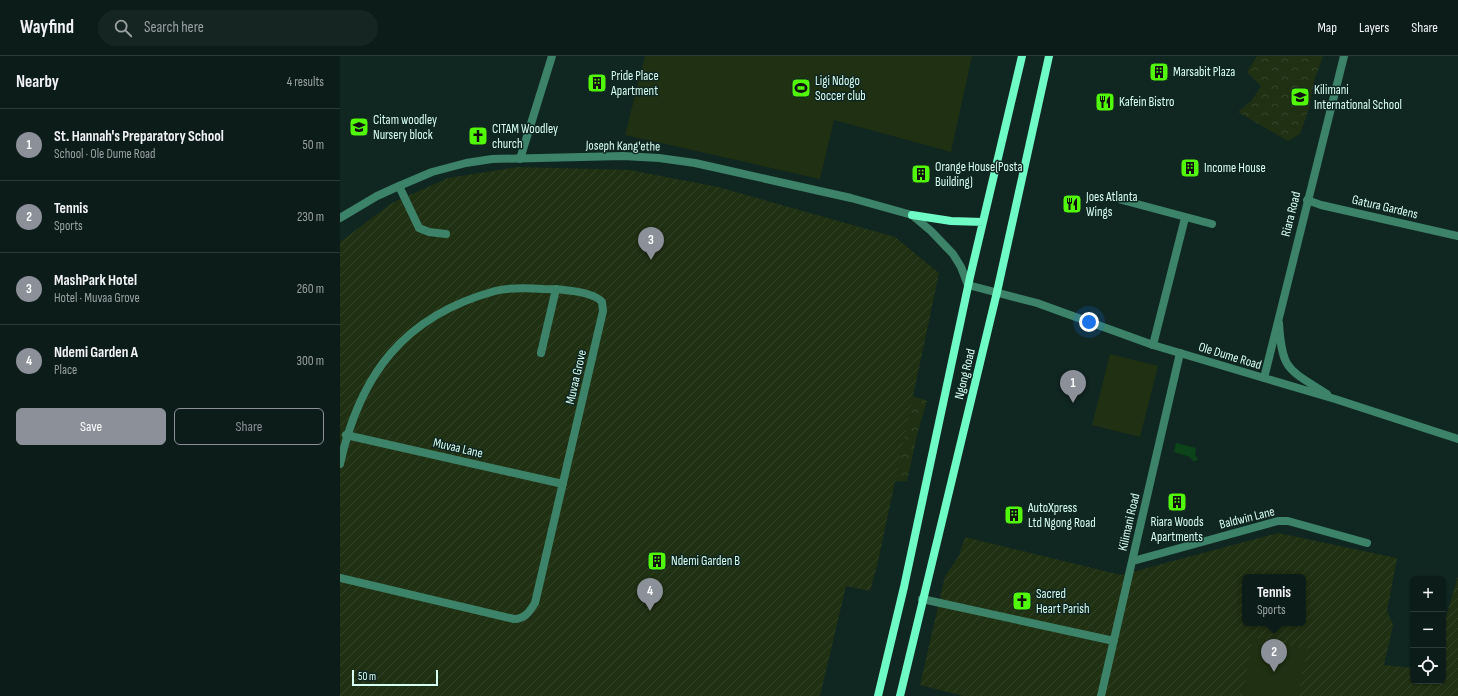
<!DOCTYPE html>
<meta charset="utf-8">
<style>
:root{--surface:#0c1c19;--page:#152522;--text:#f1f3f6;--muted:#9aa1a2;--line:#2c3a38;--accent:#8c9099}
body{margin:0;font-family:"Sofia Sans Condensed",sans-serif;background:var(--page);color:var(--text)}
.controls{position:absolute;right:12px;bottom:12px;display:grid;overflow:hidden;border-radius:6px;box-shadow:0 1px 3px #0004}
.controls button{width:36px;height:36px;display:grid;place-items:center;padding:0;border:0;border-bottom:1px solid var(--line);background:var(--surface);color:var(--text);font:20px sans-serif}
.scale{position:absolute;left:12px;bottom:10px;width:86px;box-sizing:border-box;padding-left:4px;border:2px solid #d6fef2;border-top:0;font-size:11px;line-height:14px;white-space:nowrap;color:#d6fef2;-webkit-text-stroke:3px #102621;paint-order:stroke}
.you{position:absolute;left:749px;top:266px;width:14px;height:14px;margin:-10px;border:3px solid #fff;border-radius:50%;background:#1a73e8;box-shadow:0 0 0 6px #1a73e833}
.badge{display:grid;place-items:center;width:26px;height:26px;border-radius:50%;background:var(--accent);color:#fff;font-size:13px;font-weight:700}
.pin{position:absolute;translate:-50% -33px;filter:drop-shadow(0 1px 2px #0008)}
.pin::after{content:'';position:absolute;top:21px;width:14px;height:12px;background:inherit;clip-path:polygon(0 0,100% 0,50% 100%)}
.popup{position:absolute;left:902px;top:518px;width:64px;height:52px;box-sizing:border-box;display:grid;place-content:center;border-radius:6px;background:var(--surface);filter:drop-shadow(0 1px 3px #0005);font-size:13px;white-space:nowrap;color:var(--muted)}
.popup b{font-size:15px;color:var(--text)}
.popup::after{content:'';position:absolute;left:50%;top:100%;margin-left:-8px;border:8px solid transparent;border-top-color:var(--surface)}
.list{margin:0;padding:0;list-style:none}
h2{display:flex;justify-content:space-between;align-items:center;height:52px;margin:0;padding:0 16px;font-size:17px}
h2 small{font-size:13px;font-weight:400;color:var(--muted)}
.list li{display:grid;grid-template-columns:26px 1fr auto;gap:12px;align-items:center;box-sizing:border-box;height:72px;padding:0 16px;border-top:1px solid var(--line)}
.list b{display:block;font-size:15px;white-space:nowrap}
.list p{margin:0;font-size:13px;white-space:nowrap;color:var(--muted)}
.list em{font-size:13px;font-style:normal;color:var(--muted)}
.actions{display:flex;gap:8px;padding:12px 16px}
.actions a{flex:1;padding:9px 0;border:1px solid var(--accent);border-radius:6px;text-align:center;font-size:14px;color:var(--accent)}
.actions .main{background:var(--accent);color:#fff}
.icon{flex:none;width:22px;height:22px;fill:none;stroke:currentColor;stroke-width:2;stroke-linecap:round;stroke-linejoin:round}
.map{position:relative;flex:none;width:1118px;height:640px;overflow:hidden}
header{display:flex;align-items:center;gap:24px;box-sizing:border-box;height:56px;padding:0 20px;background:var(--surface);border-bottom:1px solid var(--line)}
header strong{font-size:19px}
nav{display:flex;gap:22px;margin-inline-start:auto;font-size:14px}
.search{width:280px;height:36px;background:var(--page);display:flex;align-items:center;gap:10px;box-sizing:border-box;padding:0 14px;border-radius:22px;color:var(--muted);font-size:15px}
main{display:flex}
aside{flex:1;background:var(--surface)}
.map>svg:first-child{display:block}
.forest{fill:url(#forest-crowns)}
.garden{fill:url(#garden-furrows);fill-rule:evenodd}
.pitch{fill:#203013}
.water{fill:#0c4318}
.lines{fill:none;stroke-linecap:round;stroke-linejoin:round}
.minor{stroke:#3c8369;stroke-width:8}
.tertiary{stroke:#3c8369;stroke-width:8}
.secondary{stroke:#6ffbc6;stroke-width:8}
.labels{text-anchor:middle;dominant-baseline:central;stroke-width:3;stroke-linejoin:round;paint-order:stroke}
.poi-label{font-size:13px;fill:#d6fef2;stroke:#102621;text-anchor:start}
.street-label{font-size:13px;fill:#d6fef2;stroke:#102621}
</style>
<header>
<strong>Wayfind</strong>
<div class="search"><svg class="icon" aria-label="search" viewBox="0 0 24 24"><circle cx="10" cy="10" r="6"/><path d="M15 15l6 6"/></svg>Search here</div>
<nav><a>Map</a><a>Layers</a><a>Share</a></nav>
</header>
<main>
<aside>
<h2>Nearby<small>4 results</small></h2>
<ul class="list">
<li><span class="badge">1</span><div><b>St. Hannah's Preparatory School</b><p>School · Ole Dume Road</p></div><em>50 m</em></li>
<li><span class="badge">2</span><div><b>Tennis</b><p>Sports</p></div><em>230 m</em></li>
<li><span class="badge">3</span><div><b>MashPark Hotel</b><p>Hotel · Muvaa Grove</p></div><em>260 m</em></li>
<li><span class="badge">4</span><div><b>Ndemi Garden A</b><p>Place</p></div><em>300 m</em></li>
</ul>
<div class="actions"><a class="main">Save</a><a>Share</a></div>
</aside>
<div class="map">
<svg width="1118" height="640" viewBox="0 0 1118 640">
<defs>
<pattern id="forest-crowns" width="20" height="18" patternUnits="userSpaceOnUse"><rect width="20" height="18" fill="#203013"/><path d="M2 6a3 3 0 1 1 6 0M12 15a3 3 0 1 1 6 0" fill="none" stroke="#35452a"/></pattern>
<pattern id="garden-furrows" width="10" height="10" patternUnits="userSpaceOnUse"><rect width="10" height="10" fill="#203013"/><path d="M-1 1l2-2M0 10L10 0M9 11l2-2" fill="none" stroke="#35452a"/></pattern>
</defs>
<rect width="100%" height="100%" fill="#102621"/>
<path class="forest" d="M917,0H983L974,25L969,53L960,78L948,85L898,56L912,44L921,30L907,16Z
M567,338L587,345L578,375L567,425L548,426Z"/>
<path class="garden" d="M178,111L290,114L378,131L555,181L599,217L538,506L530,535L506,530L480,640H0V186L52,147L108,122Z
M938,477L1057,502L1047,555L1053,569L1044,609L1073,612V625H1103V571L1118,520V640H623L580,629L605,520L619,500L625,481L781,519ZM905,521H963V567H905Z"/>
<path class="pitch" d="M305,0H632L611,96L494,64L480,123L285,79Z
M770,298L818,310L800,381L752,369Z
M913,582L967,593L958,640H902Z"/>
<path class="water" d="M836,387L856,392L855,399L858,403L856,405H853L850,401L834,396Z"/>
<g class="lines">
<path class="minor" d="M180,103L212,0
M59,130L79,172L89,176L106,178
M782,144L872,168
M967,144L981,149L1118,180
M813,289L845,162
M201,297L216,233
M6,379L223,428
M0,408C20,318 64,260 155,235C170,231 189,232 204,233C219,233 253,235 262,246L263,255L195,547C190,555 185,563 174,563L0,522
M793,505L938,465H948L1027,487
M582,543L774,585
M761,640L840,297"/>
<path class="tertiary" d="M0,162L37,140L59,130L92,116L126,107L152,103L283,100L319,102L355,107L511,142L572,159L591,175L613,198L621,211L628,229L697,247L813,289L995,343L1118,383
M939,267C942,315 948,313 987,338
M924,322L1004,0"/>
<path class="secondary" d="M572,159L611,165L643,166
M538,640L564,531L630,221L682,0
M560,640L657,236L709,0"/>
</g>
<defs>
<g id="building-square" transform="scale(1)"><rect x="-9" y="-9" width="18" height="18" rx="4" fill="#51f807" stroke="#102621"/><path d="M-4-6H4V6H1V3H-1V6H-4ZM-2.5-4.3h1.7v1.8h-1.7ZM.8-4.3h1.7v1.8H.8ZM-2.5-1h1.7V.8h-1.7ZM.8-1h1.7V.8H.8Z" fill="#111"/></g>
<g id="stadium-square" transform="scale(1)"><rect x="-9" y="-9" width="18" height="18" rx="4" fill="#51f807" stroke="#102621"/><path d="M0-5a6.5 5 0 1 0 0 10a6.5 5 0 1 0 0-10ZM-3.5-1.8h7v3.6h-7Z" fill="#111"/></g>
<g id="school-square" transform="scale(1)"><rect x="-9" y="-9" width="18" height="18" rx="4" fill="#51f807" stroke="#102621"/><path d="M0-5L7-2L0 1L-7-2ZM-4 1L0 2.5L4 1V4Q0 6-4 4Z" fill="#111"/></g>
<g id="restaurant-square" transform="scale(1)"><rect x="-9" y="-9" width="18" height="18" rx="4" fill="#51f807" stroke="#102621"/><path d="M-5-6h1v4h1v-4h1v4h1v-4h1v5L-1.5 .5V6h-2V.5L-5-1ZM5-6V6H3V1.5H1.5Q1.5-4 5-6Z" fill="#111"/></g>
<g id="church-square" transform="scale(1)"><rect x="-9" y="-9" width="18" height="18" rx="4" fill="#51f807" stroke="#102621"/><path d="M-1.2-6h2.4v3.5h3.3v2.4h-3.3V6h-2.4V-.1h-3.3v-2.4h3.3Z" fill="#111"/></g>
</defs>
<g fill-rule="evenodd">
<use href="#building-square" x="819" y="16"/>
<use href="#building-square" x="257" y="27"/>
<use href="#stadium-square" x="461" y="32"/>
<use href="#school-square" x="960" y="41"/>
<use href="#restaurant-square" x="765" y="46"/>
<use href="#school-square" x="19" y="71"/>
<use href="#church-square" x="138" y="80"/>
<use href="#building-square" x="850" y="112"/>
<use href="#building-square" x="581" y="118"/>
<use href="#restaurant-square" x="732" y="148"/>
<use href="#building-square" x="837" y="446"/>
<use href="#building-square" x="674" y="459"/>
<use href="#building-square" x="317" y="505"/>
<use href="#church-square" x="682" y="545"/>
</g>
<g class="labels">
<g class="poi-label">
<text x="833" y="16">Marsabit Plaza</text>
<text x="271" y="20">Pride Place<tspan x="271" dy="15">Apartment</tspan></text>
<text x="475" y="25">Ligi Ndogo<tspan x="475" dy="15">Soccer club</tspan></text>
<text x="974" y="34">Kilimani<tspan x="974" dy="15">International School</tspan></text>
<text x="779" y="46">Kafein Bistro</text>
<text x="33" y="64">Citam woodley<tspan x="33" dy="15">Nursery block</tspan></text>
<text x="152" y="73">CITAM Woodley<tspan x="152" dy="15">church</tspan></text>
<text x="595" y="111">Orange House(Posta<tspan x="595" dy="15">Building)</tspan></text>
<text x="864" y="112">Income House</text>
<text x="746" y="141">Joes Atlanta<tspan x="746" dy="15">Wings</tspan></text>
<text x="688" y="452">AutoXpress<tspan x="688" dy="15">Ltd Ngong Road</tspan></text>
<text x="837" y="466" text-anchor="middle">Riara Woods<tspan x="837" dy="15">Apartments</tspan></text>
<text x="331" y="505">Ndemi Garden B</text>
<text x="696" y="538">Sacred<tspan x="696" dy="15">Heart Parish</tspan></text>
</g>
<g class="street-label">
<text transform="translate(283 90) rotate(1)">Joseph Kang'ethe</text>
<text transform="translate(1045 151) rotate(13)">Gatura Gardens</text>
<text transform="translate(951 158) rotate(-76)">Riara Road</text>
<text transform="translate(890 300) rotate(17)">Ole Dume Road</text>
<text transform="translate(625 318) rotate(-76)">Ngong Road</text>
<text transform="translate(236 321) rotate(-77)">Muvaa Grove</text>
<text transform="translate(118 392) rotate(13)">Muvaa Lane</text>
<text transform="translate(907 462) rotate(-14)">Baldwin Lane</text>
<text transform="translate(789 466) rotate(-77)">Kilimani Road</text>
</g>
</g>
</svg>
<div class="controls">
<button>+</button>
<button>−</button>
<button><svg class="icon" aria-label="locate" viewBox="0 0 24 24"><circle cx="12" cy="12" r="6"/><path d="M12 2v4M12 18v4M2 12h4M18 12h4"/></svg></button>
</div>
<div class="scale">50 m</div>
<div class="you"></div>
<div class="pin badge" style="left:733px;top:347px">1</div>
<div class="pin badge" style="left:934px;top:616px">2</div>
<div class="popup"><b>Tennis</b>Sports</div>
<div class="pin badge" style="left:311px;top:204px">3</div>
<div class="pin badge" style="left:310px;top:555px">4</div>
</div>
</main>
